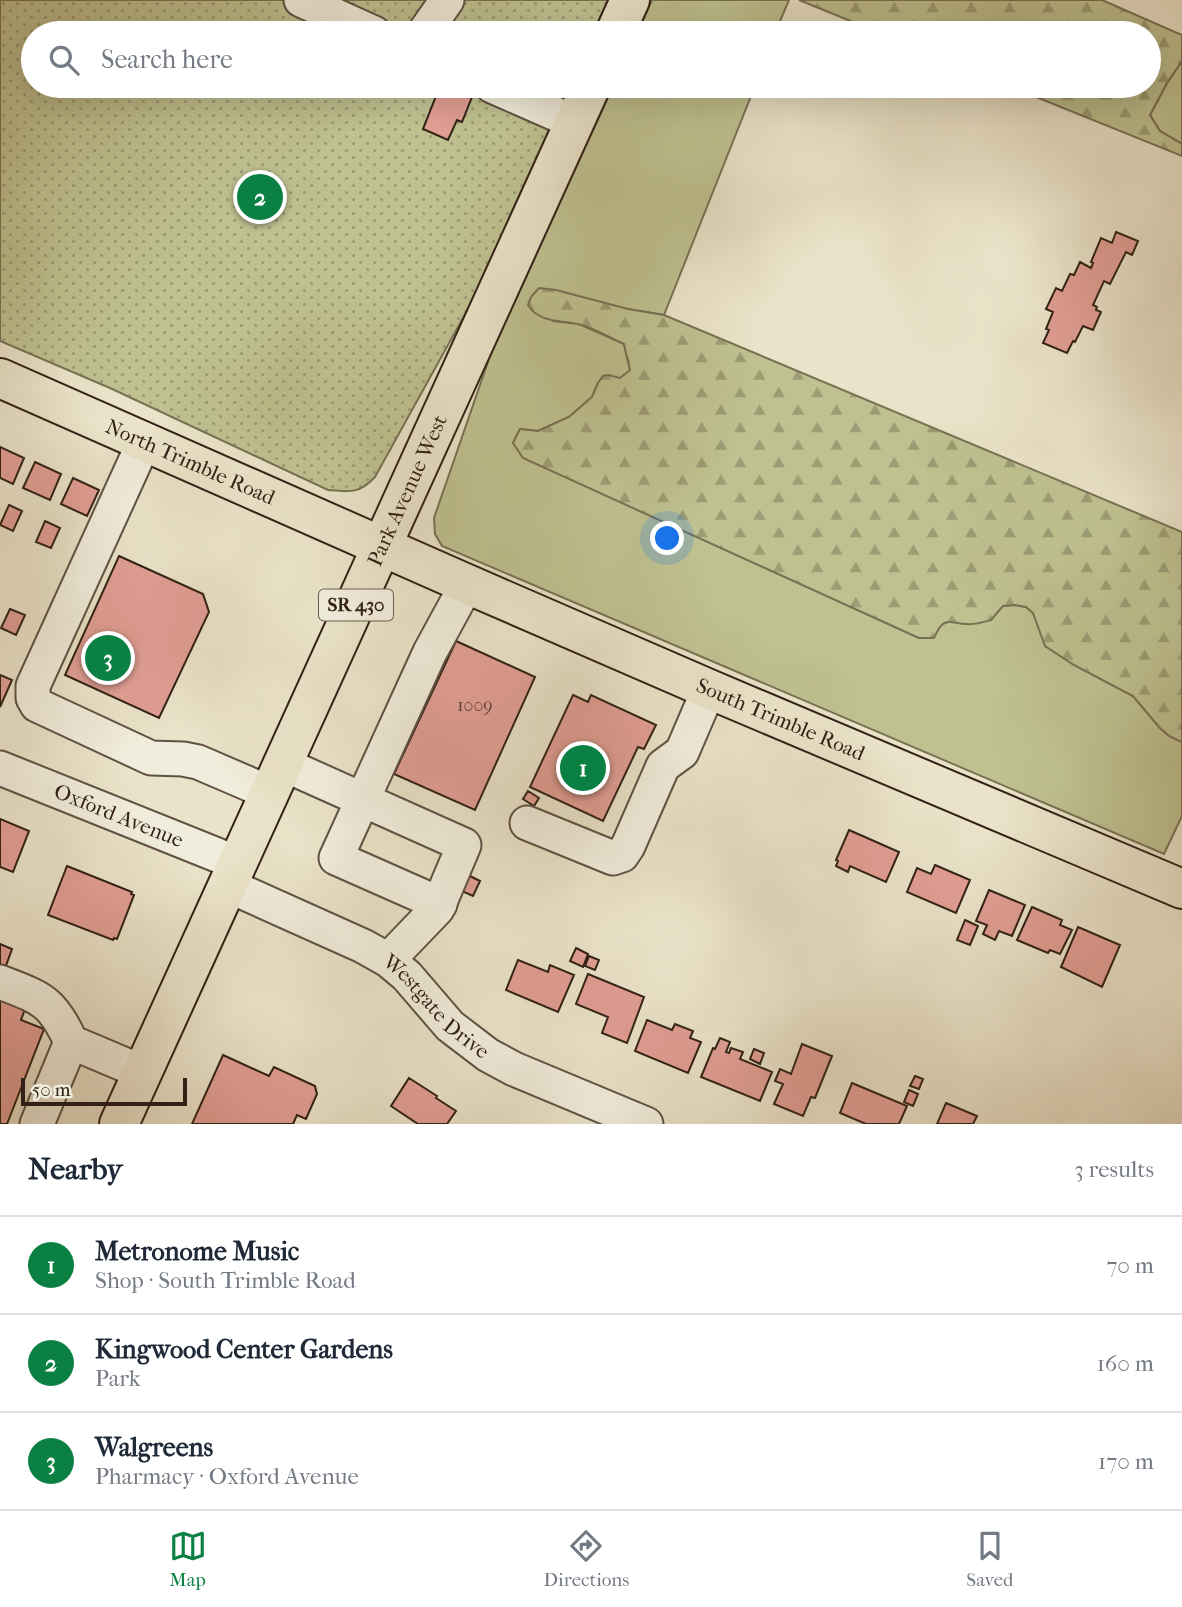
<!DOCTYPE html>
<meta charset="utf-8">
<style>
:root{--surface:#fff;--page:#f6f6f7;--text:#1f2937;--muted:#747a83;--line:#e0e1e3;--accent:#0b8043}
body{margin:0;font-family:"IM FELL French Canon",serif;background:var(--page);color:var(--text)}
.scale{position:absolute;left:21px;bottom:18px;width:166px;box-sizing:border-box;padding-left:7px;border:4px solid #312116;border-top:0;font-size:19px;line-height:24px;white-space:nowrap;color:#312116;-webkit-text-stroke:5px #f1eddc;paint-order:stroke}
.you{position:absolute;left:668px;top:539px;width:24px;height:24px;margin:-18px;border:5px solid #fff;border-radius:50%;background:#1a73e8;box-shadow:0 0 0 10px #1a73e833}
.badge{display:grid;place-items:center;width:46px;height:46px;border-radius:50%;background:var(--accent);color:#fff;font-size:23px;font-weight:700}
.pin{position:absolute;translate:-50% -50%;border:4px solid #fff;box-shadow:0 2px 7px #0006}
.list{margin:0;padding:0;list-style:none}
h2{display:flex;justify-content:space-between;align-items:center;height:91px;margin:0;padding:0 28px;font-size:30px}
h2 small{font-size:23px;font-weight:400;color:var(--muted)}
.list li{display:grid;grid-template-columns:46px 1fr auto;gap:21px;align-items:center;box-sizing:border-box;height:98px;padding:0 28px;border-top:2px solid var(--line)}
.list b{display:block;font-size:26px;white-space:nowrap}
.list p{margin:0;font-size:23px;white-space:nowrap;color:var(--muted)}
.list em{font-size:23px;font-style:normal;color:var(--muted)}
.icon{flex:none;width:38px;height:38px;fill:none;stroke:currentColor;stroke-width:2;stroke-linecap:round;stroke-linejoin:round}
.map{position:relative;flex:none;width:1182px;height:1124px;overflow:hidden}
.search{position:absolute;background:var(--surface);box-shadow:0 7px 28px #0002;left:21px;right:21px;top:21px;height:77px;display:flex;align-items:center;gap:18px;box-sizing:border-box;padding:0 24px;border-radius:38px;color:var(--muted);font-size:26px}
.sheet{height:385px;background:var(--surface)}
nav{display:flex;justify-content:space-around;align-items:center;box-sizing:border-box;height:98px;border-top:2px solid var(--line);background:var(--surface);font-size:19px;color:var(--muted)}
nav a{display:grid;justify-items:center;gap:4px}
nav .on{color:var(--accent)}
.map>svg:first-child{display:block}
.grass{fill:#bfc191;stroke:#787154;stroke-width:2}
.forest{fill:url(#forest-firs);stroke:#787154;stroke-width:2}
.park{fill:url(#park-dots);stroke:#787154;stroke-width:2}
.building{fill:#e19e94;stroke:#312116;stroke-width:2}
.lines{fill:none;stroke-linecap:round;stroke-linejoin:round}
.minor-casing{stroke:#5f5243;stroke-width:37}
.major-casing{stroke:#312116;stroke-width:42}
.minor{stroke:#f1eddc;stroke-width:33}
.major{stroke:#eae3c9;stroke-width:38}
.labels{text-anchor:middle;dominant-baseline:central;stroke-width:7;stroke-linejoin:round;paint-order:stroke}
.number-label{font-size:18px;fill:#5d4036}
.shield{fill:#f1eddc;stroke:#6b5e51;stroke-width:2}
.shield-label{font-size:19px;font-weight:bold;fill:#312116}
.street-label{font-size:21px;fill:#312116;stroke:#f1eddc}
</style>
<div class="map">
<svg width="1182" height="1124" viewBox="0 0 1182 1124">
<defs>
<pattern id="forest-firs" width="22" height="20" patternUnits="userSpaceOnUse" patternTransform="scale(1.75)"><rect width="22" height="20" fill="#bfc191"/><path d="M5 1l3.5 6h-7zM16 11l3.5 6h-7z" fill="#9c9c75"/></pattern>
<pattern id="park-dots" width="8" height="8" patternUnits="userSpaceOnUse" patternTransform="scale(1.75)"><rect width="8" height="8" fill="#bfc191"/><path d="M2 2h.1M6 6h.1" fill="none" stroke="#9c9c75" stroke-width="1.8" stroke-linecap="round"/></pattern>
</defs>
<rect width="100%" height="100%" fill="#eae3c9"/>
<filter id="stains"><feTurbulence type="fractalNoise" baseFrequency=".00286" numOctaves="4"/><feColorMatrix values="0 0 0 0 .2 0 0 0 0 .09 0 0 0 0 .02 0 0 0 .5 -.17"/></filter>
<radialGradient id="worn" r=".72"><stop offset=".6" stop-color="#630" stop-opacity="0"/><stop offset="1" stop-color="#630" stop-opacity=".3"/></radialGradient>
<path class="grass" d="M652,0H789L775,33H637Z
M1182,61V144L1160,131L1150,115L1167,83Z
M613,86H755L664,315L628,309L552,321L579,324L624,344L630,371L620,379L609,375L598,383L592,397L569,417L538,431L520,429L513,443L524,458L919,638C926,635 945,621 951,621C957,621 963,623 969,624L1002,606L1015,605L1026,607L1033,613L1046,646L1074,665L1133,696L1160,728L1169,736L1182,742V816L1164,854L442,546L435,534L434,518L490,356Z"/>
<path class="forest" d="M799,0H1102L1182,35V61L1167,83L1150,115L1160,131L1182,144V156L1009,86H1149V33H880Z
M539,288L556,290L628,309L664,315L1182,532V742L1169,736L1160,728L1133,696L1074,665L1045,646L1033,613L1026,607L1015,605L1003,606L991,620C984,622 975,625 967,624C948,623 944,615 934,638H919L523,458L513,443L520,429L538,431L569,417L592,397L598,383L603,376L608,375L620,378L630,370L624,344C609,337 594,328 578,324C560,320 539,323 528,305L531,297Z"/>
<path class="park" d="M0,0H608L593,33H33V86H569L469,307L375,477C359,494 350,492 328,490L110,388L0,341Z"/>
<path class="building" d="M440,86H447L472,97L462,122L457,120L448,140L423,129Z
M1116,232L1138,241L1132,255L1126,252L1110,284L1104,281L1093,305L1097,307L1096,310L1101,312L1093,330L1083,326L1075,342L1073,341L1067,353L1043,343L1049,330L1046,329L1053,312L1046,309L1056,288L1062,291L1070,274L1074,275L1080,262L1091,268L1093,263L1091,262L1101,238L1112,243Z
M0,447L24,458L13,484L0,478Z
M35,462L61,474L50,500L23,488Z
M73,478L99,490L87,516L61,504Z
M9,505L22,511L13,531L0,525Z
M45,521L60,528L51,548L36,542Z
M119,556L203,594L209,612L159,718L65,675Z
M10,609L25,615L16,635L1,628Z
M456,641L535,677L475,810L394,774Z
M0,675L12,680L0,707Z
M573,695L588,702L591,695L656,725L644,749L638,747L603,821L530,787Z
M528,791L539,798L534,806L523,799Z
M0,819L29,831L13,872L0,867Z
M849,830L899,852L886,882L850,866L848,872L836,866L838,861L836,860Z
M935,865L970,880L956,913L907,892L917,868L931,874Z
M67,866L132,892L131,894L134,895L117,939L114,938L113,940L48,915Z
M462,872L480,881L473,896L455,888Z
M989,890L1025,905L1012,936L999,931L995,940L983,934L987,925L976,921Z
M1032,907L1062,920L1060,925L1072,930L1060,954L1050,950L1048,953L1017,940Z
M965,920L978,926L970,945L957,940Z
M1078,927L1120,945L1102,987L1061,967Z
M0,944L12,949L3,974L0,972Z
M576,948L588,954L583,967L570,961Z
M589,956L599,960L595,970L585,966Z
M518,960L548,972L550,965L574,975L558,1012L506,990Z
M588,974L644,997L627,1043L602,1033L608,1017L576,1004Z
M0,990L28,1001L21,1020L44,1029L7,1124H0Z
M647,1020L672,1030L675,1024L693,1031L690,1038L701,1042L688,1073L635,1051Z
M720,1038L730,1042L726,1052L729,1053L731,1048L743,1052L740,1059L772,1072L760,1101L701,1077L713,1048L715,1049Z
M802,1044L832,1056L815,1098L811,1097L803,1116L774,1104L783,1084L775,1081L780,1069L791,1074Z
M754,1049L764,1053L760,1064L750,1059Z
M223,1055L269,1076L274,1067L315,1086L317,1094L306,1119L297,1115L293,1124H192Z
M915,1076L923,1079L919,1089L910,1086Z
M409,1078L437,1096L436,1098L456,1111L447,1124H418L391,1106Z
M852,1083L907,1106L899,1124H866L840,1113Z
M909,1090L918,1094L913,1106L904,1102Z
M946,1103L977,1116L973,1124H937Z"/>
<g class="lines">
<g class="minor-casing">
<g id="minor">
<path d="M301,0L374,33"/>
<path d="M424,33L447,0"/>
<path d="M492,86L574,122"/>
<path d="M144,442L33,686V698L37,705L151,758L183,759L198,762L270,793"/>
<path d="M283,764L464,845L437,909L388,960"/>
<path id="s1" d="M0,768L237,863"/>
<path d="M527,823L613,858L622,855L628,846L663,766L682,752L709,689"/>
<path id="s2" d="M227,885L363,946L388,960L407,976L450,1026L488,1055L514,1069L646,1124"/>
<path d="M440,904L336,858L430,652L467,584"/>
<path d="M0,982C41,998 52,1000 71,1042L142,1072"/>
<path d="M37,1124L71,1042"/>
</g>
</g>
<g class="major-casing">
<g id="major">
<path d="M615,33L630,0"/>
<path id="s3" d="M0,378L467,584L709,689L1182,889"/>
<path id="s4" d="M119,1124L591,86"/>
</g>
</g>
<use href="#minor" class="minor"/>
<use href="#major" class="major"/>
</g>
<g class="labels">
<g class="number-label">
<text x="475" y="705">1009</text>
</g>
<rect class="shield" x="319" y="589.5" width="74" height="31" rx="5"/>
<g class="shield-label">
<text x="356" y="605">SR 430</text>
</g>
<g class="street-label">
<text stroke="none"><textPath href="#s3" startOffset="208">North Trimble Road</textPath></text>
<text stroke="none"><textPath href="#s4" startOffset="696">Park Avenue West</textPath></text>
<text stroke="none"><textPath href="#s3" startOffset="852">South Trimble Road</textPath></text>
<text stroke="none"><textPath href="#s1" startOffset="128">Oxford Avenue</textPath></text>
<text stroke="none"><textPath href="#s2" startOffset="245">Westgate Drive</textPath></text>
</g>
</g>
<rect width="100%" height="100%" filter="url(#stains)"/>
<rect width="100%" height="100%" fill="url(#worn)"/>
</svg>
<div class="scale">50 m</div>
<div class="you"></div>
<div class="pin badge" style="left:583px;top:768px">1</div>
<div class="pin badge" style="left:260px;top:197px">2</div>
<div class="pin badge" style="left:108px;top:658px">3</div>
<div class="search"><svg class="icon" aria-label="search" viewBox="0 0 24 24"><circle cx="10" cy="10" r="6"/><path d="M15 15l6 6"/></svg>Search here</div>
</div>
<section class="sheet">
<h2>Nearby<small>3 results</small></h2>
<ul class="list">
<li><span class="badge">1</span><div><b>Metronome Music</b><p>Shop · South Trimble Road</p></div><em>70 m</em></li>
<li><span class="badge">2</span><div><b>Kingwood Center Gardens</b><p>Park</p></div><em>160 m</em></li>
<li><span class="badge">3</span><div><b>Walgreens</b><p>Pharmacy · Oxford Avenue</p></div><em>170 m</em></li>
</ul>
</section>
<nav>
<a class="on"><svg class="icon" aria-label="map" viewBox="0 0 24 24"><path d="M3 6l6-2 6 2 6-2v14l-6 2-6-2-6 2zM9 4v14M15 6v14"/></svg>Map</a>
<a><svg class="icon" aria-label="directions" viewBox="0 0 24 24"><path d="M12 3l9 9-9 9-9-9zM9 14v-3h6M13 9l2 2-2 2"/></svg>Directions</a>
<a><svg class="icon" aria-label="saved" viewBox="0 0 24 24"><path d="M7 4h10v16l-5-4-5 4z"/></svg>Saved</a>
</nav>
